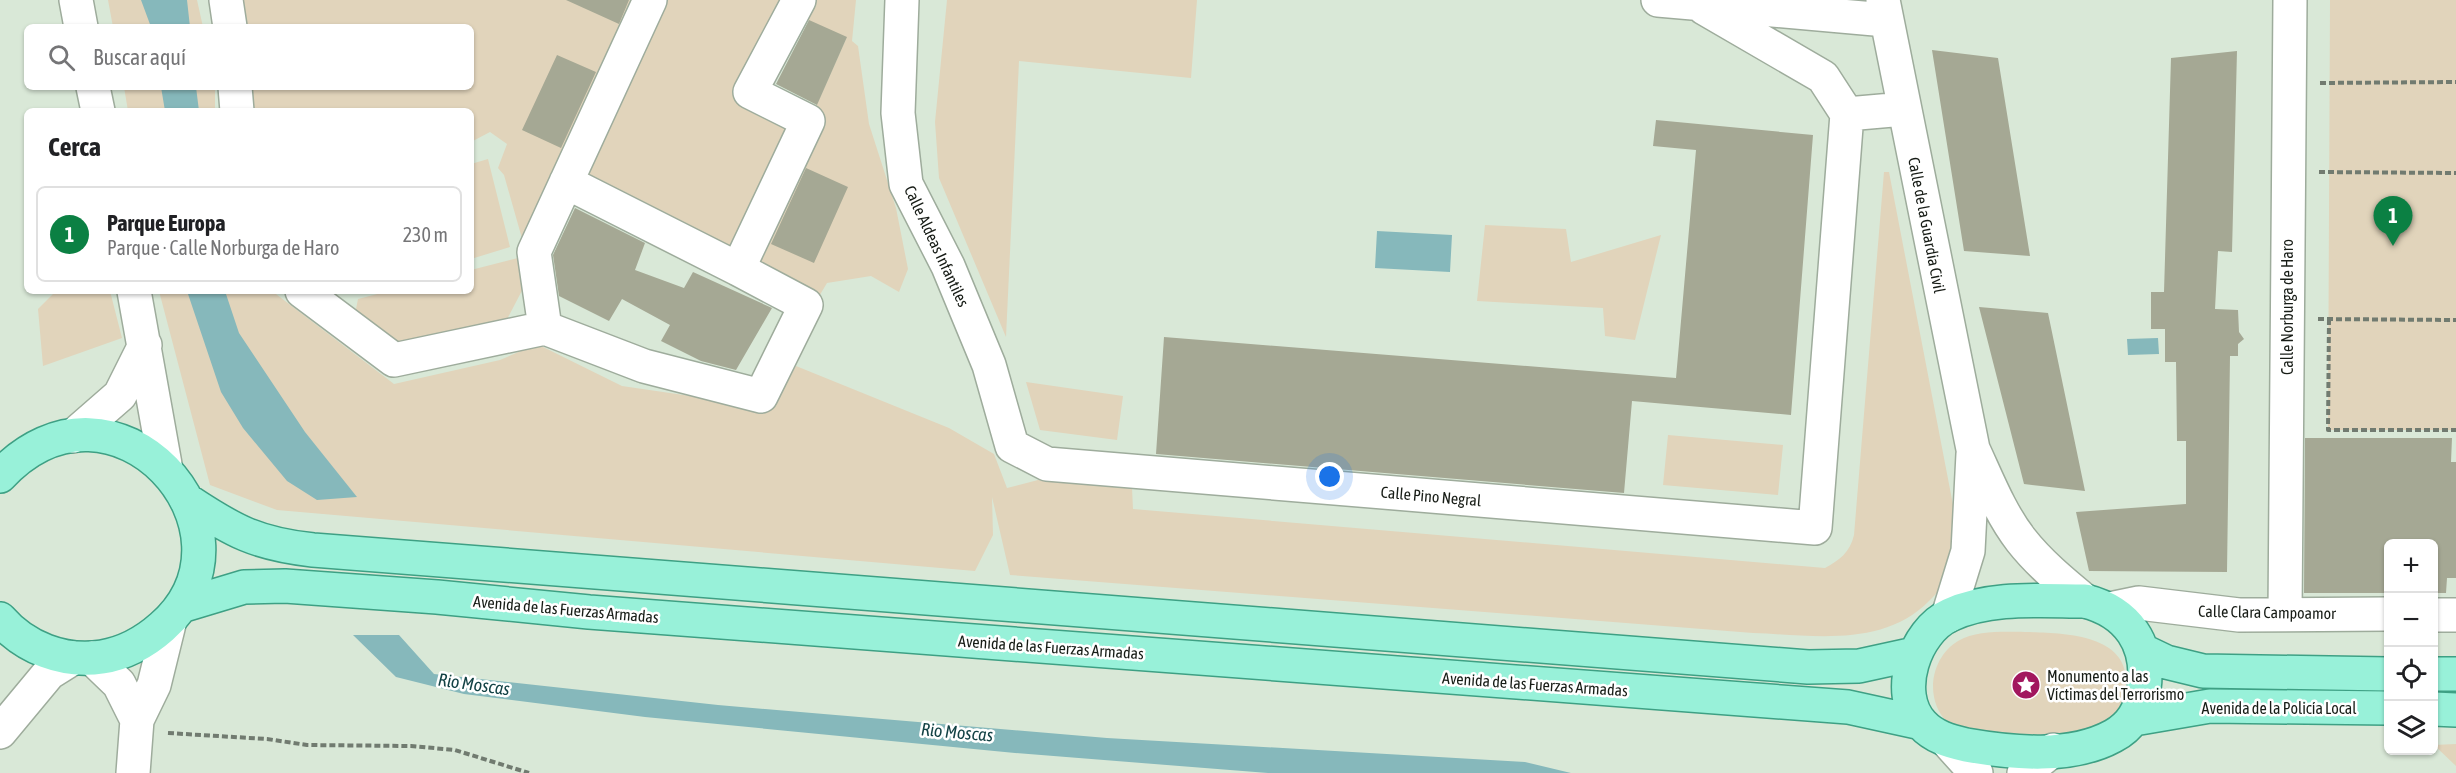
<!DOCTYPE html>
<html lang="es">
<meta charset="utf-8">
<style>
:root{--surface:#fff;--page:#f2f2f2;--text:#202124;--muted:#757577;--line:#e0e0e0;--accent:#0b8043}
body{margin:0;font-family:"Asap Condensed",sans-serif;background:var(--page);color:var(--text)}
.controls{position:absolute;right:18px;bottom:18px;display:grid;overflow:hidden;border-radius:9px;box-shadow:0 2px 4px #0004}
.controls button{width:54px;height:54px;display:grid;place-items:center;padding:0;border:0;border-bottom:2px solid var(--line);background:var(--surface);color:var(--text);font:30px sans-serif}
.you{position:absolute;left:1330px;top:477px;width:21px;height:21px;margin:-15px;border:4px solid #fff;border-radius:50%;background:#1a73e8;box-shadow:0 0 0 9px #1a73e833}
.badge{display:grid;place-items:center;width:39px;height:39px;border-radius:50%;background:var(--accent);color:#fff;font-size:20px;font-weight:700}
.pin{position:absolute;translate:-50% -50px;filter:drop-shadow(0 2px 3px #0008)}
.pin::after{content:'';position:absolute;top:32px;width:21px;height:18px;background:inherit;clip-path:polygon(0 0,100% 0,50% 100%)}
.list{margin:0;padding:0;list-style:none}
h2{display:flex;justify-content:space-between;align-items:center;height:78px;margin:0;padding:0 24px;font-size:26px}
h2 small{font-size:20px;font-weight:400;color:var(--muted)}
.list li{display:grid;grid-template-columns:39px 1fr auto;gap:18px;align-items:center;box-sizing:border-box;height:96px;margin:0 12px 12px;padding:0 12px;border:2px solid var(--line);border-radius:9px}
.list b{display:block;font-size:22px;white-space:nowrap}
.list p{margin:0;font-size:20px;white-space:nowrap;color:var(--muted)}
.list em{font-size:20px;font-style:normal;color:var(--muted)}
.icon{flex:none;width:33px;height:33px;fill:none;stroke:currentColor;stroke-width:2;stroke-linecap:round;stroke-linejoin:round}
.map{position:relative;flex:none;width:2456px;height:773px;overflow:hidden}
.search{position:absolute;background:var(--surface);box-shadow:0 2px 4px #0004;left:24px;top:24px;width:450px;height:66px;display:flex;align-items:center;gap:15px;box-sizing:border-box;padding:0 21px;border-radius:9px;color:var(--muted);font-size:22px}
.panel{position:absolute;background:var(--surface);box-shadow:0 2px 4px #0004;left:24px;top:108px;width:450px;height:186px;border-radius:9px}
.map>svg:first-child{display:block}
.green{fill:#e1d4bb;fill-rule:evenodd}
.water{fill:#86b8bb}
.building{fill:#a5a894}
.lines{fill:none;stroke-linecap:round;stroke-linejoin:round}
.minor-casing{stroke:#9eac9c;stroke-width:36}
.major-casing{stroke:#3ea084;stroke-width:36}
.path{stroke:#717b70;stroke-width:4;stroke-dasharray:6 3;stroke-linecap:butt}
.minor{stroke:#fff;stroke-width:33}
.major{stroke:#98f1d9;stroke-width:33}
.labels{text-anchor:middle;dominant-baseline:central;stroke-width:5;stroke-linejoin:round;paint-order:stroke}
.street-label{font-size:16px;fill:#171c16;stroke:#fff}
.poi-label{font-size:16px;fill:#171c16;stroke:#fff;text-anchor:start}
.water-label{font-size:18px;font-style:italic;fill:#134245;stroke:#fff}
</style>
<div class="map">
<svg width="2456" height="773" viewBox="0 0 2456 773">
<rect width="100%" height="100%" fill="#d9e8d7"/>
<path class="green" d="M108,0H197L203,27H113Z
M233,0H856L852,41L858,46L869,124L896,208L908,269L899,292L871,276L827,283L818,298L757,269L767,249L760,239L738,269L585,189L523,242L504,175L498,168L507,144L490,132L471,142V111H250L248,87H471V27H240ZM799,16L846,39L813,113L755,94Z
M947,0H1197L1191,78L1019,61L1006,337L939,178L935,122Z
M2330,0H2456V430H2328Z
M124,87H215V111H128Z
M488,159L510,247L471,259V164Z
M1884,172H1889L1954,510C1953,532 1954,558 1946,579C1943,587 1935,595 1929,601C1883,648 1812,635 1753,633L1010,575L992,497L993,535L975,571L277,510L210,485L159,291H272L394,384L500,360L537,344L622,386L772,408L796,366L949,428L994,454L1007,488L1038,480L1132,488L1133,509L1825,568C1840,560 1850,552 1854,535Z
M1485,225L1566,229L1571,262L1661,235L1635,340L1605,336L1603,308L1477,301Z
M530,255L529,277L502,329L391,344L355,314L358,299L389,291H471V270Z
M56,291H110L122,338L43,366L38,309Z
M1026,382L1123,396L1117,440L1040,430Z
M1668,435L1783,445L1778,495L1663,485Z
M2025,632C2064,633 2136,633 2125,693C2123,704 2114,721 2104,727C2085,737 1997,742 1977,737C1969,735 1954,729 1948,723C1924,700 1930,658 1958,641C1977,630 2005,632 2025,632Z
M2456,744V766L2434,745Z"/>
<path class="water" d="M141,0H187L190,27H151Z
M161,87H196L199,111H165Z
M1377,231L1452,235L1450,272L1375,268Z
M187,291H225L239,333L305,432L357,497L317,500L287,481L243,428L221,392Z
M2158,338L2159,354L2128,355L2127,339Z
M353,635H399L434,674L718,705L1107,738L1525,762L1571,773H1268L1015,753L645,717L464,694L396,677Z"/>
<path class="building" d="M566,0H629L619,24Z
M809,20L847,37L817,105L776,84Z
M1932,50L1998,58L2030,256L1964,251Z
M2237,51L2232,252L2218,251L2215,309L2238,310L2239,332L2244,339L2238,344V356H2230L2227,572L2089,571L2076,512L2186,504V441H2177L2176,362H2165V329H2151V292H2164L2171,58Z
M557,55L596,72L561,148L522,130Z
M1656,120L1813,135L1791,415L1632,401L1624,493L1156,454L1164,337L1676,378L1696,150L1653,146Z
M806,168L848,187L814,263L771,244Z
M575,208L645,243L635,270L684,288L693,272L772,308L736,370L701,361L661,341L670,325L622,299L609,321L559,296L553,255Z
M1979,307L2048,313L2085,491L2024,484Z
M2305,438H2452L2451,462H2456V578H2447L2446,593H2433V543H2388V593H2304Z"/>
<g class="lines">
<g class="minor-casing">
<path id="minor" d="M76,0L81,27
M226,0L230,27
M902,0L898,113L906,184L948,266L989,365L1012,446L1047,464L1815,528L1847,114
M1658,0L1886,20
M1883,0L1973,449C1987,479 2000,513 2021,540C2039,563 2062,582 2085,601
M1704,8L1823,77L1847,114
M93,87L98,111
M235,87L237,111
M1847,114L1904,109
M566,182L738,269
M134,291L166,470
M302,291L394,360L545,328L644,366L761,396L806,305L738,269L808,121L750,92L799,0
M545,328L534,252L650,0
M73,436L120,395L145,345
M2110,609L2139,603L2239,615L2388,614
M2285,614L2290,0
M2434,615H2456
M1948,616L1968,551L1973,454
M92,658L119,684L137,720
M0,732L49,673L73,658
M1947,741L1976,773
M133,773L137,720L154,685L170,620
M2024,773L2053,750"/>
</g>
<g class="major-casing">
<path id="major" d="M0,476C114,354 271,531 162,627C144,643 126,653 102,657C64,663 25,648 0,619
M188,501C233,531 257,544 313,550L1808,667L1859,666L1914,654
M2085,601C2128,612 2150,644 2144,689C2141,709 2132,726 2113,736C2071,759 2012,753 1966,745C1949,741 1934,737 1922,724C1893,693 1915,631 1950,615C1990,596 2042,601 2085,601Z
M181,606L244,587L285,586L437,597L589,612L1848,707L1921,723
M2143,651L2166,662L2203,671L2388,674
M2434,674H2456
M2434,709L2456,710
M2134,719L2210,706L2388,708"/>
</g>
<path class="path" d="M2320,83L2456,82
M2319,172L2456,173
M2318,319L2456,320
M2329,319L2328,430H2456
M168,733L267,739L307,745L411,746L455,750L529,773"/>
<use href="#minor" class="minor"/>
<use href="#major" class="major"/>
</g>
<defs>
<g id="sight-disc" transform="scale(1.5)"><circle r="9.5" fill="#a2165e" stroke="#fff"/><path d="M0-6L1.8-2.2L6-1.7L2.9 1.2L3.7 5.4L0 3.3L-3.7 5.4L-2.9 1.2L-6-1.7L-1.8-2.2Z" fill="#fff"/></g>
</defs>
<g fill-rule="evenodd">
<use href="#sight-disc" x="2026" y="685"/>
</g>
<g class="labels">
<g class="street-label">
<text transform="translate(1927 225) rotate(79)">Calle de la Guardia Civil</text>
<text transform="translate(937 246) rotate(65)">Calle Aldeas Infantiles</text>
<text transform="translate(2287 307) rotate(-90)">Calle Norburga de Haro</text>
<text transform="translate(1431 496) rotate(5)">Calle Pino Negral</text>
<text transform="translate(566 609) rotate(5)">Avenida de las Fuerzas Armadas</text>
<text transform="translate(2267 612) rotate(1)">Calle Clara Campoamor</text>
<text transform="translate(1051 647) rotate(4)">Avenida de las Fuerzas Armadas</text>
<text transform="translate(1535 684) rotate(4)">Avenida de las Fuerzas Armadas</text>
<text x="2279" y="708">Avenida de la Policía Local</text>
</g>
<g class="poi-label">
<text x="2047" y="676">Monumento a las<tspan x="2047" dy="18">Víctimas del Terrorismo</tspan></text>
</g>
<g class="water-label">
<text transform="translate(474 684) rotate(8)">Rio Moscas</text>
<text transform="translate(957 732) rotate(5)">Rio Moscas</text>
</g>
</g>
</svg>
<div class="controls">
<button>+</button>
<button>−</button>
<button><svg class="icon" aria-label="locate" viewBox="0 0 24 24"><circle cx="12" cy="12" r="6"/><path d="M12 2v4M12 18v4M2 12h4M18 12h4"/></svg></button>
<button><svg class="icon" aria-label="layers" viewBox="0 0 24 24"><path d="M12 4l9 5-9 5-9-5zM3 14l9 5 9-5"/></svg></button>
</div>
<div class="you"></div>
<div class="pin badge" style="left:2393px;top:246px">1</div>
<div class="search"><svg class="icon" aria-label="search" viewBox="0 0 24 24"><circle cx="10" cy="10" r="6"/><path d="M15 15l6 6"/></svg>Buscar aquí</div>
<section class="panel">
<h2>Cerca<small></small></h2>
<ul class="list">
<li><span class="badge">1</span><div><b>Parque Europa</b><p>Parque · Calle Norburga de Haro</p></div><em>230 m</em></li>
</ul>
</section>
</div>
